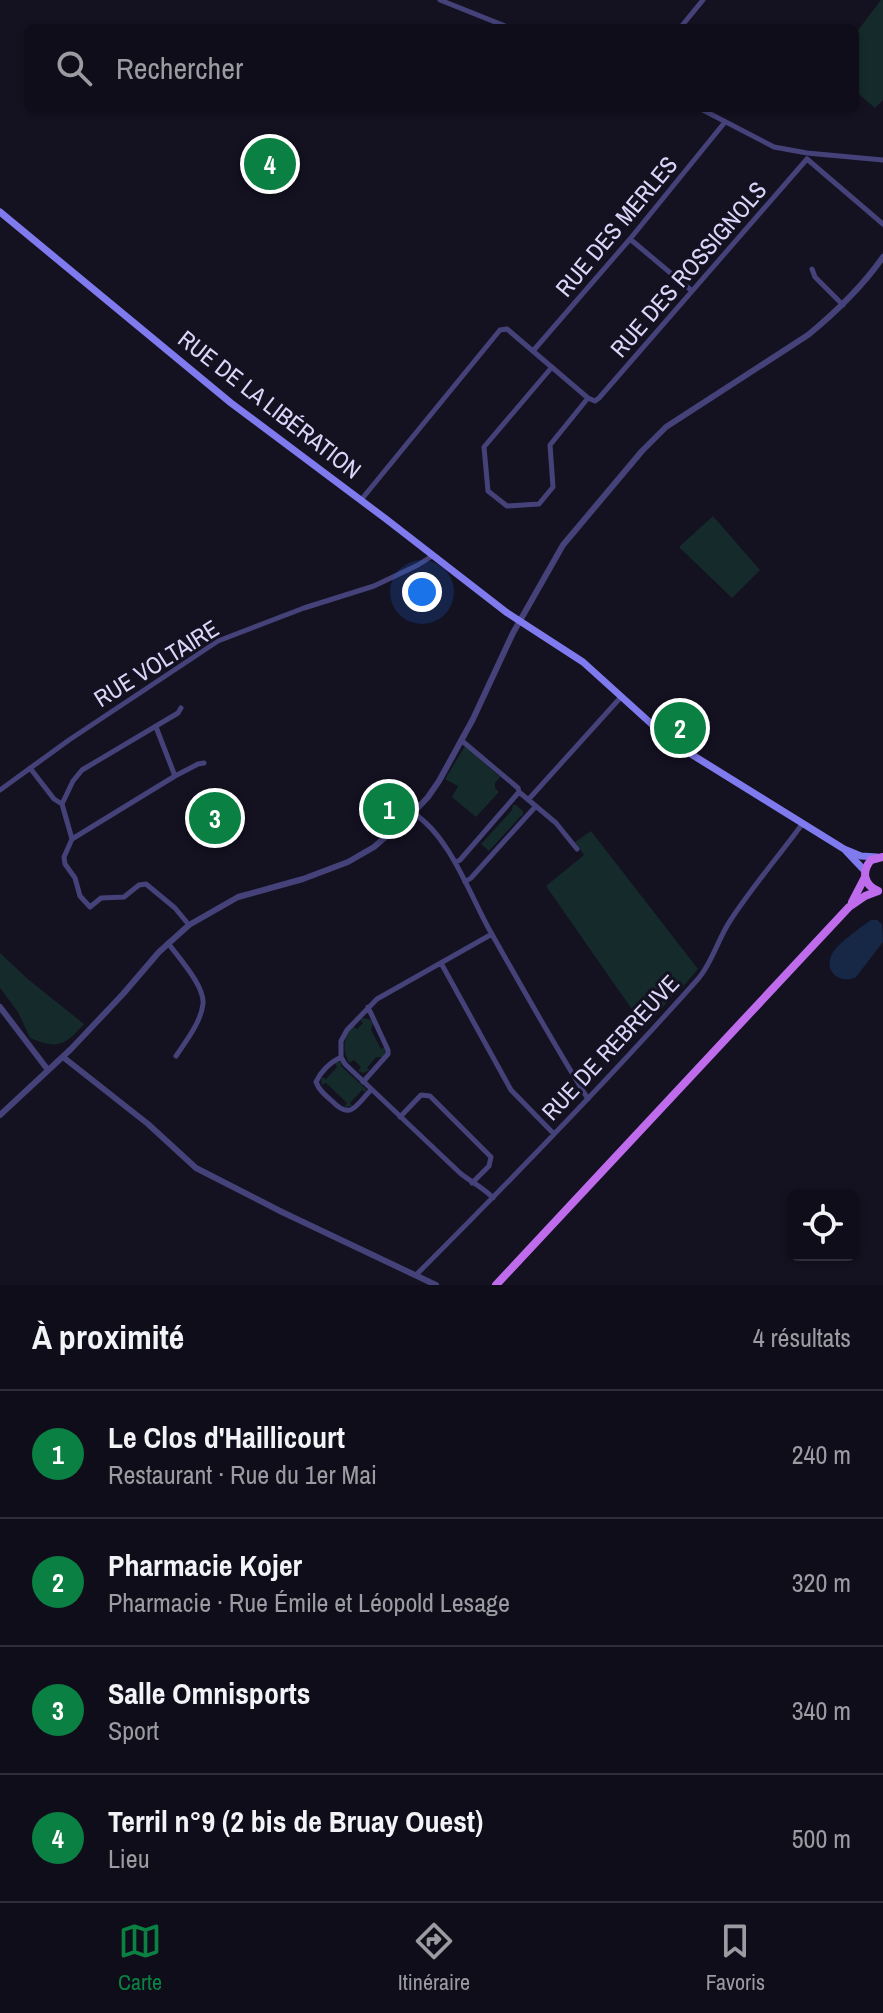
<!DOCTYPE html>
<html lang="fr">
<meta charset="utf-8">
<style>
:root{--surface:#0f0d19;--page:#181622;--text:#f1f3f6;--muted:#9b9ca2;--line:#2f2d38;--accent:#0b8043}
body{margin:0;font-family:"Archivo Narrow",sans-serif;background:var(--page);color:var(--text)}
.controls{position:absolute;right:24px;bottom:24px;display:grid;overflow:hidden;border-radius:12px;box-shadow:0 2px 6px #0004}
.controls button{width:72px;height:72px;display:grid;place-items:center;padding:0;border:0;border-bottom:2px solid var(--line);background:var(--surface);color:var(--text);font:40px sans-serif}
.you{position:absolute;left:422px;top:592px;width:28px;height:28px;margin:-20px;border:6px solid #fff;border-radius:50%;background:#1a73e8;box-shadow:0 0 0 12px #1a73e833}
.badge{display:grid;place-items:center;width:52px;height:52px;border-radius:50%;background:var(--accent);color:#fff;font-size:26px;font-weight:700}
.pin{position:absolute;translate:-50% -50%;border:4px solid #fff;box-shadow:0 2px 8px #0006}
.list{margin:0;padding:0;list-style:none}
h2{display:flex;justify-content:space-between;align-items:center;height:104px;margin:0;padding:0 32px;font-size:34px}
h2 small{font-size:26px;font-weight:400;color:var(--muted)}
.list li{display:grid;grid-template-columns:52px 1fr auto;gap:24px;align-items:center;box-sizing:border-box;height:128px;padding:0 32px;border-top:2px solid var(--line)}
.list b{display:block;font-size:30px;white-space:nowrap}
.list p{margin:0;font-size:26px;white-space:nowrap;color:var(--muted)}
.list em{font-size:26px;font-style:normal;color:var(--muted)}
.icon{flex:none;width:44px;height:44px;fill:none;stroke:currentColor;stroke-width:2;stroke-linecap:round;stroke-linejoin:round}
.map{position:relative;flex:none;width:883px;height:1285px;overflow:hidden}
.search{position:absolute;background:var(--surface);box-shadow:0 2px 6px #0004;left:24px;right:24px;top:24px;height:88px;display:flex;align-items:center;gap:20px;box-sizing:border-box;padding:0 28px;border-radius:12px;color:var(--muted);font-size:30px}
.sheet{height:616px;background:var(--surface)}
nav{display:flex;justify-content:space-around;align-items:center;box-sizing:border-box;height:112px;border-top:2px solid var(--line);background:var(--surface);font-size:22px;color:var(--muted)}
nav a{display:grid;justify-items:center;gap:4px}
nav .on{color:var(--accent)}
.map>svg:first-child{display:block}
.green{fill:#152a2a}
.water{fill:#162845}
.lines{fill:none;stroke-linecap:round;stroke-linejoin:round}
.minor{stroke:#45427a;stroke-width:5}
.tertiary{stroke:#45427a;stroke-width:6}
.secondary{stroke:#7f7aed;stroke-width:7}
.primary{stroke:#be6ceb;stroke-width:8}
.labels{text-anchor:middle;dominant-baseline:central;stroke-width:6;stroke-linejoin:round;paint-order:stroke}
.street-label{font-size:24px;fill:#dbd6f9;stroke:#141121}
</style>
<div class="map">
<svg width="883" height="1285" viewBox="0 0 883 1285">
<rect width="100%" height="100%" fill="#141121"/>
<path class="green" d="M881,0H883V100L875,108L855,91V34Z
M713,516L760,570L732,598L679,547Z
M465,746L500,777L495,783V788L499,792L476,817L452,797L458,786L445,779Z
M513,805H516L523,811V815L520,817L489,851L481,844L512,810Z
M591,831L698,969L681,989L680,987L645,1028L546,886L584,855L575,842Z
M0,953L29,980L84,1024C65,1045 59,1050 30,1038L18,1012L0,988Z
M364,1018L371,1020L373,1023L371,1030L381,1049L385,1047L386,1050L383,1057H376L367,1068L370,1070L363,1073L358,1071L361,1067L354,1060L349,1063C342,1050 343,1038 353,1026L357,1029L363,1023L360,1020Z
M338,1062H341V1066L366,1089V1092L362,1090L350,1103L352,1106L344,1107L347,1103L326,1083L322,1085L321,1080L322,1077L326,1079L337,1067L335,1063Z"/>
<path class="water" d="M871,920H877L882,924L883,942L856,977C840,985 823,971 832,954C837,944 861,927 871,920Z"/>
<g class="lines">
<path class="minor" d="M440,0L510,28
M680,28L703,0
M699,108L774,147L807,153L883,160
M807,159L883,224
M630,239L692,291
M812,269L815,277L843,305
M533,351L630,239L725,122
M552,367L484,447L488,491L507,506L539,504L553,487L550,445L588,398
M361,500L500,330L507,329L588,398L595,401L599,398L807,159
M156,727L175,776
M461,740L518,788L519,792L556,823L577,849
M30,768L54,799L62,804L72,839L64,857L65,864L75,878L80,896L90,907L101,898L124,897L139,885L146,884L175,908L189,925
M0,790L69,740L218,641L304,608L374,586L418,565L432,556
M528,800L621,697
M62,804L73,781L82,770L178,713L181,708
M413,813C449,835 469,893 489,929C521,986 553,1043 588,1099
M72,839L175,776L198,764L204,763
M456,862L460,860L519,792
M465,882L471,878L536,806
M492,934L377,999L347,1030L341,1041V1057L345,1064L460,1173C471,1182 484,1188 493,1198
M168,943C178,957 205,986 203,1004C201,1022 186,1041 176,1056
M441,963L511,1090L554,1134
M341,1057C331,1062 321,1071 316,1082C319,1090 325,1095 332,1101C351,1121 356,1105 371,1090
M363,1082L388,1054V1050L368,1007
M400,1117L421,1095L430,1096L491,1157L489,1166L472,1183
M416,1275C512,1179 607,1081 698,979C712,963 718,939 730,921C752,887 779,856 803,823"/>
<path class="tertiary" d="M0,1007L48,1070
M63,1057L148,1124L196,1168L282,1212L436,1285
M0,1115L71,1049L123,994L159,952L189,925L238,897L303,879L348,862L374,847L413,813L428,797L439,781L473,719L513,633L563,545L642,451L666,427L808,335C836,312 862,287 883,257"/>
<path class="secondary" d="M0,212L231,403L386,519L506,612L583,662L656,728L686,751L844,849L861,856L877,857
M846,851L865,871"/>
<path class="primary" d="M878,891C864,885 861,872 871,860L883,857
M852,902L865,877
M496,1285L849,907L865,896L878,891"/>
</g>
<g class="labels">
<g class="street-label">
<text transform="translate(616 226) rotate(-50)">RUE DES MERLES</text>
<text transform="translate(688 269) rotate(-49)">RUE DES ROSSIGNOLS</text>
<text transform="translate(270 404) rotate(38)">RUE DE LA LIBÉRATION</text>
<text transform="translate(156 663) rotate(-32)">RUE VOLTAIRE</text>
<text transform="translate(610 1047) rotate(-47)">RUE DE REBREUVE</text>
</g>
</g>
</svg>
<div class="controls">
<button><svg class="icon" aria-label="locate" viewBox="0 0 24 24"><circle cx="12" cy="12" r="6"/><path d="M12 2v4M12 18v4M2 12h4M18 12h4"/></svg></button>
</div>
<div class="you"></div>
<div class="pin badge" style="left:389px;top:809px">1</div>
<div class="pin badge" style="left:680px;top:728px">2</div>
<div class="pin badge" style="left:215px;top:818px">3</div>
<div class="pin badge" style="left:270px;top:164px">4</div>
<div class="search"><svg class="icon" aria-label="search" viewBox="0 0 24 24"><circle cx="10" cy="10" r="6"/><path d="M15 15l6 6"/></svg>Rechercher</div>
</div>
<section class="sheet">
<h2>À proximité<small>4 résultats</small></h2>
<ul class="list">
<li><span class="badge">1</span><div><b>Le Clos d'Haillicourt</b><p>Restaurant · Rue du 1er Mai</p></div><em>240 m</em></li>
<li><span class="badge">2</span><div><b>Pharmacie Kojer</b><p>Pharmacie · Rue Émile et Léopold Lesage</p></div><em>320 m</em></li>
<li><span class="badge">3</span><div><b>Salle Omnisports</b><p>Sport</p></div><em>340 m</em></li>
<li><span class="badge">4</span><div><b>Terril n°9 (2 bis de Bruay Ouest)</b><p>Lieu</p></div><em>500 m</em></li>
</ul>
</section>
<nav>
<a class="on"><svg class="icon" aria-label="map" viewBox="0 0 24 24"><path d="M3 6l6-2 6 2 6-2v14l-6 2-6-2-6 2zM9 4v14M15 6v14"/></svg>Carte</a>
<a><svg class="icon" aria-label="directions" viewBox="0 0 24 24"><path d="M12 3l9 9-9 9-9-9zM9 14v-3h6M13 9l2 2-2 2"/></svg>Itinéraire</a>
<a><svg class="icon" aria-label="saved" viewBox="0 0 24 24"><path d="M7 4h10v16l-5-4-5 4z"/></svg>Favoris</a>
</nav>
